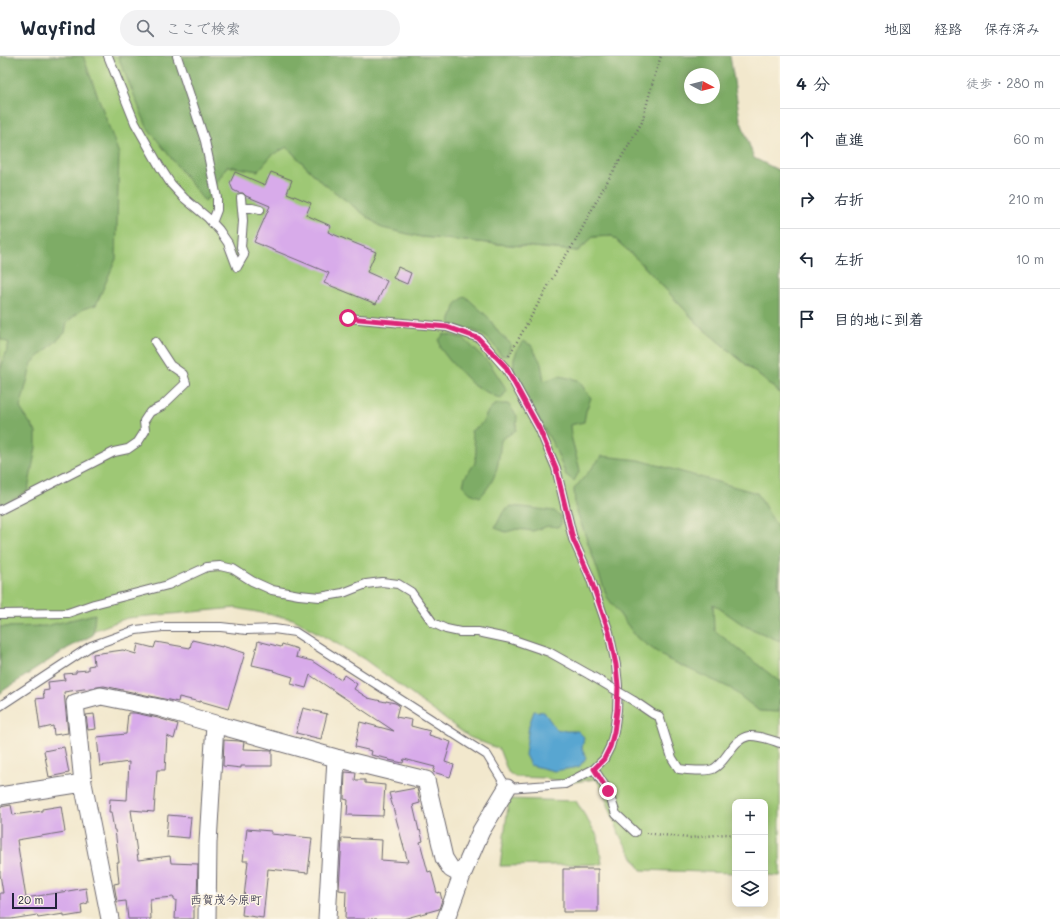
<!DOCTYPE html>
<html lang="ja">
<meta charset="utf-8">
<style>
:root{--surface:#fff;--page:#f2f2f3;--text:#1f2937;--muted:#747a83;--line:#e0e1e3}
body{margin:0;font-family:Mali,"Klee One",sans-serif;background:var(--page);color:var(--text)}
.controls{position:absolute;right:12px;bottom:12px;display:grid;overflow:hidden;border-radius:8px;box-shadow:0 2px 10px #0003}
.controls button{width:36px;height:36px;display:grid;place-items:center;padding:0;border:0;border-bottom:1px solid var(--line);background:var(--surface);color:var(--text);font:20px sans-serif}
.compass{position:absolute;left:684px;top:12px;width:36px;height:36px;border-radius:50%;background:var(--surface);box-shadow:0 2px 10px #0003;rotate:97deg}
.scale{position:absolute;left:12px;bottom:10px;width:45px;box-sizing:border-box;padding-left:4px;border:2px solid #22223b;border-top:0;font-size:11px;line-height:14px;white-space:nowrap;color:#22223b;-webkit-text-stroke:3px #fcf5e5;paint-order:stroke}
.stop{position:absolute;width:12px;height:12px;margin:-9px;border:3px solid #db2777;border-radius:50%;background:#fff}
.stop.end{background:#db2777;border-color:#fff;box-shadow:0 1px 4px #0008}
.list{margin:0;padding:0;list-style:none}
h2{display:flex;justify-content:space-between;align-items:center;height:52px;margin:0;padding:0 16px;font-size:17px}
h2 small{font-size:13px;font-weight:400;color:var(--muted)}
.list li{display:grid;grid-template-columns:26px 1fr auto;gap:12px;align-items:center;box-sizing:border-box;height:60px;padding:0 16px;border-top:1px solid var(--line)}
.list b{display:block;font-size:15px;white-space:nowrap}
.list em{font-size:13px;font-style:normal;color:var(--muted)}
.icon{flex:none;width:22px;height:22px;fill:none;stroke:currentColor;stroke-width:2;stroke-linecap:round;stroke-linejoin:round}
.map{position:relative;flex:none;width:780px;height:863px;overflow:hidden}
header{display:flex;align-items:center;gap:24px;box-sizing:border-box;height:56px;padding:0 20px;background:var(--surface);border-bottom:1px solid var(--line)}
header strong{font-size:19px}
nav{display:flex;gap:22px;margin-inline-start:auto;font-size:14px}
.search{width:280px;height:36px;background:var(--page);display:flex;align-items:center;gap:10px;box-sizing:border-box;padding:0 14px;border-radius:22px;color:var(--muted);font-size:15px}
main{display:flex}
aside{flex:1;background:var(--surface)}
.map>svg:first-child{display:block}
.green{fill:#9ec874;stroke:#607558}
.forest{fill:#7eac66;stroke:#506750;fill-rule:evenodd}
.water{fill:#58a6d1;stroke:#3d6486}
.building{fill:#d8abea}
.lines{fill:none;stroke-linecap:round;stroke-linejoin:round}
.service-casing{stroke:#6b676e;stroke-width:10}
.minor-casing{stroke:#6b676e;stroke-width:19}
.path{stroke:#6b676e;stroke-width:2.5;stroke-dasharray:1 3;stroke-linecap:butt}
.service{stroke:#fff;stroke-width:8}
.minor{stroke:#fff;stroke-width:17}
.service-bridge-casing{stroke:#6b676e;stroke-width:10;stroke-linecap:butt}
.service-bridge{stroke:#fff;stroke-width:8}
.route{stroke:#db2777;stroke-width:5}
.labels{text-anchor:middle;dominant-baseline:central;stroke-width:3;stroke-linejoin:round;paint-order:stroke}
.neighbourhood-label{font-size:12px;fill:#22223b;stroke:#fcf5e5}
</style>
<header>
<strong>Wayfind</strong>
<div class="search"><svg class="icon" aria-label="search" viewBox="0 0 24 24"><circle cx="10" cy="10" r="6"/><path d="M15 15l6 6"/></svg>ここで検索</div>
<nav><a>地図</a><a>経路</a><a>保存済み</a></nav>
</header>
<main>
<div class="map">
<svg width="780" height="863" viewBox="0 0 780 863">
<rect width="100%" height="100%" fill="#fcf5e5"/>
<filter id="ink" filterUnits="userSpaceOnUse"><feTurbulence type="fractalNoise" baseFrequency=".025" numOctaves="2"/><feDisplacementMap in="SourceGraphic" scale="8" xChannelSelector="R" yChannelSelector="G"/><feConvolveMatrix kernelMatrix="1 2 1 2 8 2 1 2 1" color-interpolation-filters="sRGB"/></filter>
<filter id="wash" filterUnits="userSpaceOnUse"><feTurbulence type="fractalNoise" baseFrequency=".012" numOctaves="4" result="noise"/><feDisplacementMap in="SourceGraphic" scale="16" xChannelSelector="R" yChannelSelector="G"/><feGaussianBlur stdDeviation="0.9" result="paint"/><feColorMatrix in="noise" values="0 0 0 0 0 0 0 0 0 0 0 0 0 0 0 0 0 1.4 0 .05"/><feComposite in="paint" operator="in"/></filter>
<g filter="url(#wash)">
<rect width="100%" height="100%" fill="#f2e8cd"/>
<path class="green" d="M54,0H221L287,91L319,124L421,181L578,195L593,181L612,180L638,204L701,271L780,337V820L765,819V746H735V817L641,814L620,780L602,733L596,723L567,727L544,722L515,721L508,716L499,693L469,681L364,603L293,563L236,552L127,562L42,594L0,618V264Z
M509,743L576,745L598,781L602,808L500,810Z"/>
<path class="forest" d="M0,0H83L119,98L116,203L96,249L83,253L67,266L65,277L32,307L20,352L36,376V391L28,434L0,452V315L9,287L0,283Z
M118,0H730L740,63L754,102L780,115V337L701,271L638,204L612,180L593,181L578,195L421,181L382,172L319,124L287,91L272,99L258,115L227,110L205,146L147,71ZM690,18H714V42H690Z
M465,240L488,261L499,277L511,288L507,300L501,299C493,288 488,279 473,274C463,271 458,274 450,266L456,248Z
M444,278L463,282L490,308L507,334L501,343L474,330L450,305L440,292L439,284Z
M523,285L531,289L541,307L544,325L559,320L578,324L591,342L586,355L584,366L570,369L571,380L580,414L574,425L566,419L555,392L513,317L514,303L517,294Z
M498,348H508L517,360L516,374L501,384C498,409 498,422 480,441L470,437L463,430L465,421L475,407L476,394L471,375C474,373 477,371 480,369C487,362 486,351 498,348Z
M602,400L639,404L757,437L780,476V493L778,532L780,531V585L745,570L713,548L714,574L780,626L779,656L759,655L730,632L667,603L637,582L607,541L575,450L574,433Z
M511,450L530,452L554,455L561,460V468L558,471L548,470L533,475L517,473L506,476L495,472L503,456Z
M95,558L93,579L68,592L4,634L0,638V571L46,570Z"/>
<path class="water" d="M534,655L544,656L556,673L566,675H578L584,681L582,693L586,702L579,711L554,715L530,709L525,699L529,669Z"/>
<g id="blocks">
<path class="building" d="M235,116L265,129L271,116L292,124L287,137L311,147L306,159L331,170L328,176L376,196L367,216L387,225L376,248L324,227L329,217L254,186L270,150L246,140L243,137H239L233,134L230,127Z
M398,211L411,217L407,228L393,222Z
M192,584L222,591V590L245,597L228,653L200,645V646L179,641L178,646L104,630L64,636L68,677L54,679L53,670L40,673L36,643L44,642L43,635L49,634L48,626L65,624L64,618L76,617V615L88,614V610L94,609L93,598L123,594L136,598L138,588L154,592L156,586L190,592Z
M258,585L281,591L282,588L298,593L296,601L312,605L341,624L344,619L357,628L354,633L368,642L386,646V645L395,647L399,649L396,661L412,664L411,670L430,675L429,679L451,686L445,706L454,709L450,721L433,716L435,711L404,703L403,707L389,704V703L371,699L372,695L355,691L360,666L394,675L310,619L306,632L291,628L293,621L273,615L274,614L252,609Z
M303,652L327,658L321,683L296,677Z
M128,657H135L158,662L178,668L174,683L167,680L165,714H157L154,756L131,754L138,804L170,800L171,807L198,808L197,845H194V863H175L176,844H174V841L150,843L151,863H128L126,845L117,846L114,828L119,827L117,806H119L115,774H114L111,756H109L110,743L127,744L129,706L100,710L97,681L126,678Z
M94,658L96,673L88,674L86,659Z
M224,684L239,685L244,686L243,693L272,694V710H241V712L223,710Z
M64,691L69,717L49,721L44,695Z
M345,716L356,717L355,724H365V727L385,729L383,760L347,759L348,744L344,743Z
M416,732H417L420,747L413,749L419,775L420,774L423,785L420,786L428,816L431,815L437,837L440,836L442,844L439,853L403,863H345L346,835L339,834L342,782L382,784L381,804L408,806L389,737Z
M11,749L13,759L42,755V753L61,750L65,776L17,784L26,842L86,832L88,847L81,849L82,858L64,861V858L38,862L37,859L11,863H0V837H3L0,818V751Z
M168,759L191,761L189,782L166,780Z
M247,773L271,775V778L312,782L308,817L268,813L263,862L242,859L248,805H243Z
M563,813H598V856H563Z"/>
</g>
</g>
<g filter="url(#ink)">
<use href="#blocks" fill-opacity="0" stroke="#6b676e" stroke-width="1"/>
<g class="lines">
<g class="service-casing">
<path id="service" d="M108,0L135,67L160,111L171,128L184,142L208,162L219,174L228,187L237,211
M177,0L205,85L217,142V154L212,167
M242,152H252L260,154
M237,211L244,199L241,191L243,165L241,142
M0,454L114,396L128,393L138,386L145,375L144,365L150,356L162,350L186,327L183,318L170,309L155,286
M0,558L68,557L94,548L168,529L207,511L220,510L233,513L252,525L272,534L299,539L320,541L343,537L366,528L382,526L398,528L411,536L433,567L446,573L460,576H478L511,583L549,596L590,619
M634,645L653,658L659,660L672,702L679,713C686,714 706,716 713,713C727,706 732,683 749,680C759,679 771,684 780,687
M0,650L91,590L136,574L163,571H221L247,574L274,573L295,576L487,699L507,732L565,728L594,713L604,703L610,691L614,676L617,654L618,630L616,609L609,576L590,521L573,483L556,412L539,372L507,314L479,282L447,271L348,262
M594,713L608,735L616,758L635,776"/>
</g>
<g class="minor-casing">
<path id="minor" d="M215,668L336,702L426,724L444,802L451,813L462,819
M0,740L83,727
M110,863L83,727L75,647L101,640L160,652L215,668L208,787L207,863
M327,863L336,702
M446,863L462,819L481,775L507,732"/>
</g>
<path class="path" d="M509,300L562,205L575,186L600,138L642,66L653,25L661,0
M646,777L689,782L725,778L735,779"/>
<use href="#service" class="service"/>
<use href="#minor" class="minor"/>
<g class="service-bridge-casing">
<path id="service-bridge" d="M590,619L634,645"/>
</g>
<use href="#service-bridge" class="service-bridge"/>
</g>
</g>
<g class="lines" filter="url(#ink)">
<path class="route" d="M348,262L447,271L478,282L505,310L539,372L556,412L573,483L590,521L609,576L616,609L618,630L617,654L614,676L610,691L604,703L594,713L608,735"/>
</g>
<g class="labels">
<g class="neighbourhood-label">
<text x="226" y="843">西賀茂今原町</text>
</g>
</g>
</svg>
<div class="controls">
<button>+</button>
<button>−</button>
<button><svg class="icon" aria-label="layers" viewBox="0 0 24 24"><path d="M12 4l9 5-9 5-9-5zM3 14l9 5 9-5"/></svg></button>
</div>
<svg class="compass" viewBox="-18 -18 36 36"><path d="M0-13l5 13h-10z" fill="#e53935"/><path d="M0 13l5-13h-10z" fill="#747a83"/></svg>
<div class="scale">20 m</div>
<div class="stop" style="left:348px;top:262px"></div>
<div class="stop end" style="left:608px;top:735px"></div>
</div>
<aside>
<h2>4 分<small>徒歩 · 280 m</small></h2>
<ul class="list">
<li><svg class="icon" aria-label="ahead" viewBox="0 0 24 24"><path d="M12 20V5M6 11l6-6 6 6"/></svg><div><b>直進</b></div><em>60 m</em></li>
<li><svg class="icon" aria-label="right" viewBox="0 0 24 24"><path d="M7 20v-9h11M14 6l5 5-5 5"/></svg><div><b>右折</b></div><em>210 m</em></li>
<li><svg class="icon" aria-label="left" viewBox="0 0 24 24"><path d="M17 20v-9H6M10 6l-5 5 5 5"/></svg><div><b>左折</b></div><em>10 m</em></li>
<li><svg class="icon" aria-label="arrive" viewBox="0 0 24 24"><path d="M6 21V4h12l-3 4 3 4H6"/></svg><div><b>目的地に到着</b></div></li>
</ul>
</aside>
</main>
